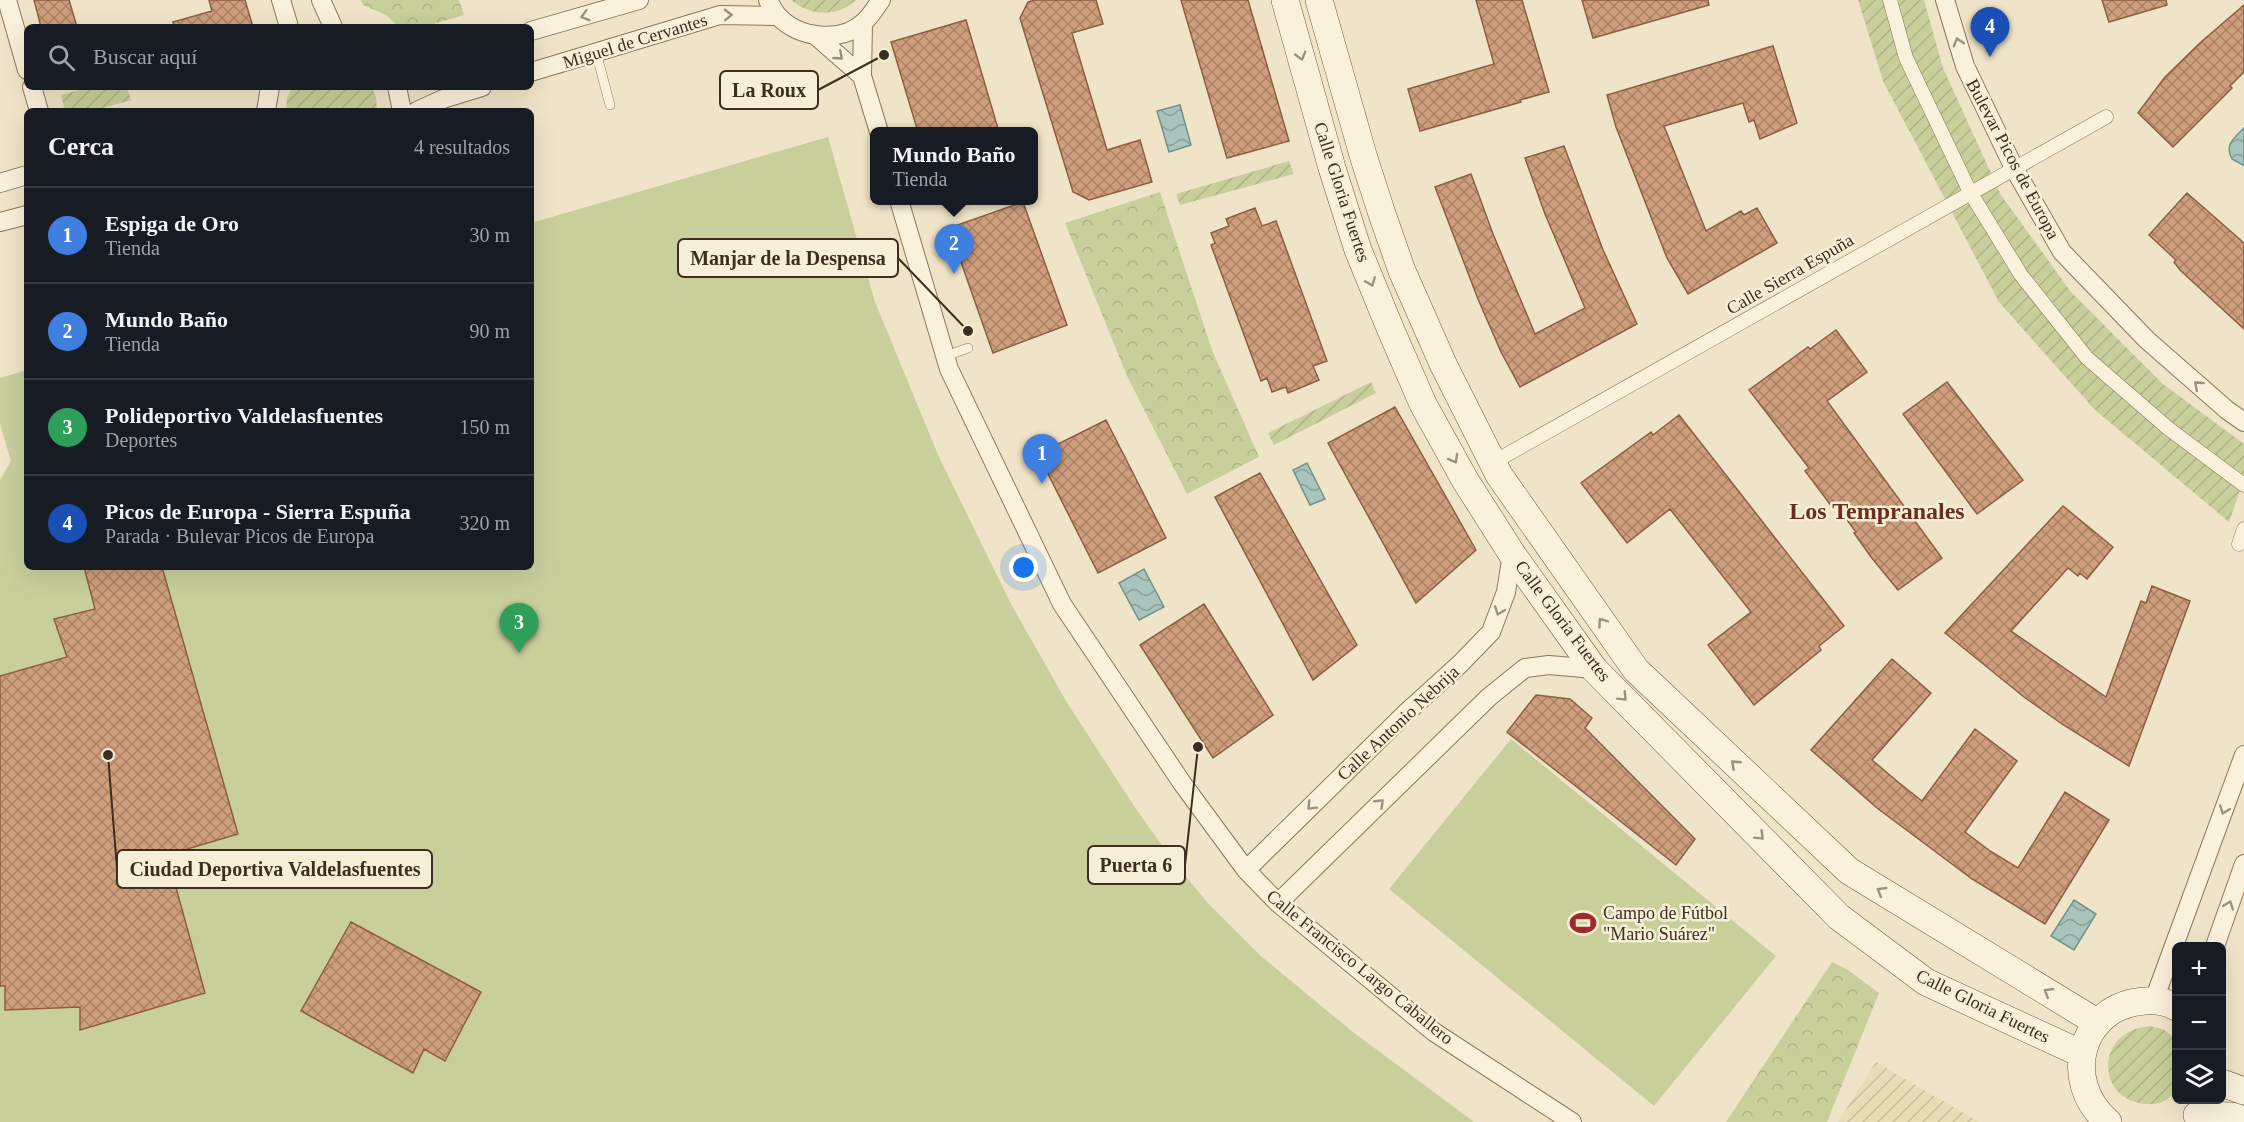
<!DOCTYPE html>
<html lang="es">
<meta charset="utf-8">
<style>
:root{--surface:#171b24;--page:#242831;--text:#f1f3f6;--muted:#9ea1a6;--line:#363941;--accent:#2563eb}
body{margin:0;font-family:Georgia,serif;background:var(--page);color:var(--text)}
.controls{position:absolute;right:18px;bottom:18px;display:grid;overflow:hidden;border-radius:9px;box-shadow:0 6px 24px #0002}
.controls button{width:54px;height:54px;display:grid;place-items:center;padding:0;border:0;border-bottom:2px solid var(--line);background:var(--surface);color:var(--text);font:30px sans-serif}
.you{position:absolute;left:1024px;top:568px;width:21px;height:21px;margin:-15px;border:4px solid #fff;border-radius:50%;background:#1a73e8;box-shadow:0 0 0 9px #1a73e833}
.badge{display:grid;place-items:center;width:39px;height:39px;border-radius:50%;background:var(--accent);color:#fff;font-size:20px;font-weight:700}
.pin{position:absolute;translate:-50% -50px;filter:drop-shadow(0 2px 3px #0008)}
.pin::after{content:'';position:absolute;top:32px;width:21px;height:18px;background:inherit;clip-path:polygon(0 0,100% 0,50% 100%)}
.popup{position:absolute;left:870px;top:127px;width:168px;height:78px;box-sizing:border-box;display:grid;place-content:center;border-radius:9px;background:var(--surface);filter:drop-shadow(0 2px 4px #0005);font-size:20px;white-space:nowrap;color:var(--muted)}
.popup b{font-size:22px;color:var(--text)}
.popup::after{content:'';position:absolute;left:50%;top:100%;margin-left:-12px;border:12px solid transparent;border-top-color:var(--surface)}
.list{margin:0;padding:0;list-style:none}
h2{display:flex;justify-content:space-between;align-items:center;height:78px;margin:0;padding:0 24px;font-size:26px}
h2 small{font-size:20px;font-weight:400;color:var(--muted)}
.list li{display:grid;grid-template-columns:39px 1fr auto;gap:18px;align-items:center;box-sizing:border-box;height:96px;padding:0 24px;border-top:2px solid var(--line)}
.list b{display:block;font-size:22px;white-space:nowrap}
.list p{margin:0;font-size:20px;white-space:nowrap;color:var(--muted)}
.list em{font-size:20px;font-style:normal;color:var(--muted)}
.icon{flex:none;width:33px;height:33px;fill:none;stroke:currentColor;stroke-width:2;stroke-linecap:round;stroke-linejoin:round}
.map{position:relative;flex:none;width:2244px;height:1122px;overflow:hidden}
.search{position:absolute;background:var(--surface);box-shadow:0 6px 24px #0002;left:24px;top:24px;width:510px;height:66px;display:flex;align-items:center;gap:15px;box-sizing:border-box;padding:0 21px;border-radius:9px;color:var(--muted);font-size:22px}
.panel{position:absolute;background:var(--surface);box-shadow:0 6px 24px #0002;left:24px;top:108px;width:510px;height:462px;border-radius:9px}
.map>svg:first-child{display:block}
.farmland{fill:url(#farmland-furrows)}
.park{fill:url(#park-crowns)}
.garden{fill:url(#garden-furrows)}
.pitch{fill:#c9cf9b}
.water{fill:url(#water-waves);stroke:#6f938a;stroke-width:1.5}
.building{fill:url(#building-cross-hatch);stroke:#8d5f41;stroke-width:1.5}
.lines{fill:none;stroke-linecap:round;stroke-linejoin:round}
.service-casing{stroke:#8d765c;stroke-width:10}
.pedestrian-casing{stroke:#8d765c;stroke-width:15}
.minor-casing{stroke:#8d765c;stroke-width:20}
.secondary-casing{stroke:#6f573f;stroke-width:28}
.service{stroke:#faf1dc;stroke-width:9}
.pedestrian{stroke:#faf1dc;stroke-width:14}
.minor{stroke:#faf1dc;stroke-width:18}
.secondary{stroke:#faf1dc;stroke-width:27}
.oneway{stroke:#9c907e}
.labels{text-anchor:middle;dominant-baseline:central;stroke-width:5;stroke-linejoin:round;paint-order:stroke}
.street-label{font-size:18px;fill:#3d2e20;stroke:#f7eed8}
.poi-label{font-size:18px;fill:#3d2e20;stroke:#f7eed8;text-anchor:start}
.district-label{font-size:24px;font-weight:bold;fill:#6b2e1e;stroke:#f7eed8}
.leader{fill:none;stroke:#3d2e20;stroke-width:2}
.callout-dot{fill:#3d2e20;stroke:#f7eed8;stroke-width:2}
.callout{fill:#f7eed8;stroke:#3d2e20;stroke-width:2}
.callout-label{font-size:20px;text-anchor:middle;font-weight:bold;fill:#3d2e20}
</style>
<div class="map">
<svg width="2244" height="1122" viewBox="0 0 2244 1122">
<defs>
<pattern id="farmland-furrows" width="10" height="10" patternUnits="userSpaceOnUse" patternTransform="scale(1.5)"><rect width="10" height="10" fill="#e6deb5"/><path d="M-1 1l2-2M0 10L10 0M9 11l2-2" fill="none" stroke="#c6bf9b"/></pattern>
<pattern id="park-crowns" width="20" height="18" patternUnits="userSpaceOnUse" patternTransform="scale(1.5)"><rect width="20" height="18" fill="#c9cf9b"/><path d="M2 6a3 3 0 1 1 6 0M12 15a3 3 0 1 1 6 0" fill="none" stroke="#aeb285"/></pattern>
<pattern id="garden-furrows" width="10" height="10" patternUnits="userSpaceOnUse" patternTransform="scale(1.5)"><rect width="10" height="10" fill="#c9cf9b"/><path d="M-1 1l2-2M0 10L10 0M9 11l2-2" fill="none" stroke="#aeb285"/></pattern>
<pattern id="water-waves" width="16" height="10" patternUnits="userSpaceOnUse" patternTransform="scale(1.5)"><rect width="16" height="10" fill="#a9c4bc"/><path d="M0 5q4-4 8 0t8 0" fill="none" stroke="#8ba098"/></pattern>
<pattern id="building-cross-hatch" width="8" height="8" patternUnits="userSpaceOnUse" patternTransform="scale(1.5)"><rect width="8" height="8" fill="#cf9f7d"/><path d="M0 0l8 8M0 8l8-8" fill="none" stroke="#a98266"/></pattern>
</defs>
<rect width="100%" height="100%" fill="#f0e4c8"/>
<path class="farmland" d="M1876,1062L1979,1122H1838Z"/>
<path class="park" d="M361,0H459L464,15L423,27H399L386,15L363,5Z
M1160,192L1212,350L1259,457L1187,494L1127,376L1065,223Z
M1832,962L1848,970L1879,993L1827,1122H1726Z"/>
<path class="garden" d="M791,0H856C836,18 811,16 791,0Z
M1858,0H1924L1943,68L2001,195L2071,292L2163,384L2244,444V479L2229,522L2095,410L1999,302L1883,81Z
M90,87H127L131,100L92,111H65L61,95Z
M292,87H372L376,97L377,111H286L287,98Z
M1289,161L1294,174L1180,205L1176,194Z
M1371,382L1376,393L1274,445L1268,433Z
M2150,1026L2163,1029L2176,1039V1091C2169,1100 2159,1105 2148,1104C2096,1103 2093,1031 2150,1026Z"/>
<path class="pitch" d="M828,137L875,302L939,457L1011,604L1066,701L1134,806L1173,861L1208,903L1261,956L1349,1029L1474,1122H0V480L11,461L0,424V378L27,370V567H531V223Z
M1511,739L1776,956L1654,1106L1389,889Z"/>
<path class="water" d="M1180,105L1191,145L1169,152L1157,111Z
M2244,128V165H2243L2232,159C2224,145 2234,138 2244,128Z
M1307,463L1325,499L1310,505L1293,470Z
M1144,569L1164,607L1139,620L1119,583Z
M2074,900L2096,914L2074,950L2051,936Z"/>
<path class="building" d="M34,0H69L77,27H41Z
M209,0H245L253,27H174L173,22L212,11Z
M1035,0H1096L1103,24L1072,33L1107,150L1140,140L1152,182L1089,200L1073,192L1020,18L1028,2Z
M1181,0H1248L1289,141L1227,158Z
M1476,0H1522L1549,92L1520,100L1521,102L1420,131L1408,89L1494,64Z
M1582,0H1708L1709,5L1593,38Z
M2102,0H2166L2167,5L2109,22Z
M2244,5V72L2230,86L2232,88L2173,147L2138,113L2165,77L2201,42Z
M966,20L999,132H918L891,42Z
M1773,46L1797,123L1760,139L1754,120L1749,122L1743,103L1664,126L1706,231L1741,211L1744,215L1757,208L1777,243L1688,294L1667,258L1616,127L1607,95Z
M1564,146L1603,250L1637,324L1520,387L1501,352L1478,299L1435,187L1471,174L1493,234L1535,334L1585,308L1545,214L1525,158Z
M2187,193L2244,243V329L2180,270L2174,262L2176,260L2149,235Z
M1023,202L1067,325L993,353L949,228Z
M1255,208L1262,226L1276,221L1327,361L1313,366L1319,380L1288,393L1286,387L1272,392L1267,378L1261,381L1211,245L1215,243L1211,233L1229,226L1226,219Z
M1836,330L1867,372L1827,401L1942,558L1898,590L1871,557L1854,533L1856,532L1833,501L1830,504L1805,471L1809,468L1749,390L1808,347L1810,349Z
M1947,382L2023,480L1977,514L1903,414Z
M1395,407L1476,550L1416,603L1328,443Z
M1679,415L1844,626L1819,646L1821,650L1754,705L1708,645L1751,612L1670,509L1627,543L1581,483L1651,432L1653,435Z
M1106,420L1166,538L1098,573L1038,454Z
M1260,473L1357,645L1313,680L1215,497Z
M2063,506L2113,547L2087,579L2080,573L2078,576L2068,568L2011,631L2106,697L2141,601L2146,603L2152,586L2190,601L2129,766L2062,724L2024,697L1945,633Z
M84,567H162L238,834L167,855L205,993L80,1030V1007L5,1010V986H0V676L67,657L54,619L95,609Z
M1204,604L1273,715L1213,758L1140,645Z
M1892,659L1931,693L1872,760L1898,782L1922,801L1975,729L2017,761L1965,832L1990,851L2018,868L2065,792L2109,820L2045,924L1972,879L1877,808L1811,750Z
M1536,695L1570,699L1592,718L1585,728L1695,839L1676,865L1507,732Z
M351,922L481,992L445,1061L424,1049L413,1073L301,1011Z"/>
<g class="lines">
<g class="service-casing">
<path id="service" d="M596,52L610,105
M946,356L968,348"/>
</g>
<g class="pedestrian-casing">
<path id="pedestrian" d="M1890,0L1906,58L1970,192L2021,275L2087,358L2169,429L2244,485
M1492,463L2106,117
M2239,544L2244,529"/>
</g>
<g class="minor-casing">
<path id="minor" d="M7,0L27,70
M281,0L289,27
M321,0L333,27
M768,0C771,5 774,12 778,16C798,38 841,44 864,22C871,16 876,7 881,0
M1945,0L1965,66L2014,168L2062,252L2147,340L2227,410L2244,422
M863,24L862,76L879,132
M531,31L639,0
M816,36L862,76
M531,72L720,15L777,16
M32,87L39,111
M397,87L402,111
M266,111L270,87
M417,111L443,99L482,87
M0,183L27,175
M899,200L949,369L1062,604L1182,783L1246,870L1278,903L1434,1032L1572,1122
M0,222L27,215
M1246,870L1406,713L1460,664L1491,632L1506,592L1512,554
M1278,903L1489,697L1525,668L1549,665L1594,669
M2215,946L2244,864
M2154,1000L2244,755"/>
</g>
<g class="secondary-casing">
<path id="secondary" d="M1285,0L1332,168L1358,250L1390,328L1423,404L1465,480L1512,554L1594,669L1839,917L1926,982L2082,1054
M1319,0L1363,155L1382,214L1402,271L1444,366L1499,475L1636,670L1849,871L2098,1023
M2222,1083L2244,1091
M2197,1115L2232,1116L2244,1120
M2108,1122C2060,1081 2080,1005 2145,1001C2156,1000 2167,1002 2176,1007"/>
</g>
<use href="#service" class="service"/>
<use href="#pedestrian" class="pedestrian"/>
<use href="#minor" class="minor"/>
<use href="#secondary" class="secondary"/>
</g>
<defs><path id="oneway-chevron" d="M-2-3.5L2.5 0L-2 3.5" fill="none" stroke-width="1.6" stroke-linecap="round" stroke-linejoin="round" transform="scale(1.5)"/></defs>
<g class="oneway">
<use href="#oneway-chevron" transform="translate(728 15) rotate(-1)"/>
<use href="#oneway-chevron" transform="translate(585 16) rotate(164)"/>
<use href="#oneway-chevron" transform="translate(1958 42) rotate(-107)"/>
<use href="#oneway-chevron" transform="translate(839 56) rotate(41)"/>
<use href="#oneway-chevron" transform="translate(1301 56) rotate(74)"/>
<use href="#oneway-chevron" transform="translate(1371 282) rotate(68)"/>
<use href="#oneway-chevron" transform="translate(2198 385) rotate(-139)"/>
<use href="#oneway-chevron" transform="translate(1454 459) rotate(61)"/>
<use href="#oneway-chevron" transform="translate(1499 611) rotate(111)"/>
<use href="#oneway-chevron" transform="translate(1602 622) rotate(-125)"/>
<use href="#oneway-chevron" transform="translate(1623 697) rotate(45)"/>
<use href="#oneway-chevron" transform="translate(1735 764) rotate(-137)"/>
<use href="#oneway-chevron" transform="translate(1380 803) rotate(-44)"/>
<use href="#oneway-chevron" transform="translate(1311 806) rotate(135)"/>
<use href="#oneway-chevron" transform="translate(2224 810) rotate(110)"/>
<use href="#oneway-chevron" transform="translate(1760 836) rotate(45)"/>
<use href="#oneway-chevron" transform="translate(1881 891) rotate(-149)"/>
<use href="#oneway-chevron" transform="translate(2229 905) rotate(-70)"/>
<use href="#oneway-chevron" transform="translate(2048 992) rotate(-149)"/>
</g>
<defs>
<g id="stadium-bare" transform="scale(2.07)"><path d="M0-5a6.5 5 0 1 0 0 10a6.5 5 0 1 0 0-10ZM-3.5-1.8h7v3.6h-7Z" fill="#9e2a2b" stroke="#f7eed8" stroke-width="2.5" paint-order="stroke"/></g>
</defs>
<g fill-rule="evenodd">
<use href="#stadium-bare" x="1583" y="923"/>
</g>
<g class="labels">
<g class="street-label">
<text transform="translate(635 41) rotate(-17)">Miguel de Cervantes</text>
<text transform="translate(2013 159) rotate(62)">Bulevar Picos de Europa</text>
<text transform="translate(1342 192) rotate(72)">Calle Gloria Fuertes</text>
<text transform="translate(1790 274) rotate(-30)">Calle Sierra Espuña</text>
<text transform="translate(1563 621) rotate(53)">Calle Gloria Fuertes</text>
<text transform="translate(1398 723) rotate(-43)">Calle Antonio Nebrija</text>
<text transform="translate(1360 967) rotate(39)">Calle Francisco Largo Caballero</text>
<text transform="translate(1983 1006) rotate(26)">Calle Gloria Fuertes</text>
</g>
<g class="poi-label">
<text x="1603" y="913">Campo de Fútbol<tspan x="1603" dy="21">"Mario Suárez"</tspan></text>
</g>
<g class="district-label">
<text x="1877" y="511">Los Tempranales</text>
</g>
</g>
<path class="leader" d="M884 55L818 90M968 331L898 258M1198 747L1185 865M108 755L117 869"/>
<g class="callout-dot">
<circle cx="884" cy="55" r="6"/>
<circle cx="968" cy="331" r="6"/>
<circle cx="1198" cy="747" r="6"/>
<circle cx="108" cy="755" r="6"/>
</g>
<g class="callout">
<rect x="720" y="71" width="98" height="38" rx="6"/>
<rect x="678" y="239" width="220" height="38" rx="6"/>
<rect x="1088" y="846" width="97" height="38" rx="6"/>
<rect x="117" y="850" width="315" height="38" rx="6"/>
</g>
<g class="callout-label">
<text x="769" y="97">La Roux</text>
<text x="788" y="265">Manjar de la Despensa</text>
<text x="1136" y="872">Puerta 6</text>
<text x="275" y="876">Ciudad Deportiva Valdelasfuentes</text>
</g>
</svg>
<div class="controls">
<button>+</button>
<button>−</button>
<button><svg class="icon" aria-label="layers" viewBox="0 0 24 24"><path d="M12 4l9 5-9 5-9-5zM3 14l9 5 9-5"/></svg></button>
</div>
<div class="you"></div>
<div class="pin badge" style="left:1042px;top:484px;background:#3f7fe0">1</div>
<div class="pin badge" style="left:954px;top:274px;background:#3f7fe0">2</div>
<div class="popup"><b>Mundo Baño</b>Tienda</div>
<div class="pin badge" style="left:519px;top:653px;background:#2e9e5b">3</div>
<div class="pin badge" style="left:1990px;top:57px;background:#1a4fb4">4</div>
<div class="search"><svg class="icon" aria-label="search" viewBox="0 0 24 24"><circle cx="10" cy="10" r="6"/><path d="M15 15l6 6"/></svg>Buscar aquí</div>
<section class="panel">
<h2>Cerca<small>4 resultados</small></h2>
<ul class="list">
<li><span class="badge" style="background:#3f7fe0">1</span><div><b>Espiga de Oro</b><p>Tienda</p></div><em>30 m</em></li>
<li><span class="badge" style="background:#3f7fe0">2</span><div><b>Mundo Baño</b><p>Tienda</p></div><em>90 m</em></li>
<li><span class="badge" style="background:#2e9e5b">3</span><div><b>Polideportivo Valdelasfuentes</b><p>Deportes</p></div><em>150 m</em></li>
<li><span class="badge" style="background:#1a4fb4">4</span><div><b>Picos de Europa - Sierra Espuña</b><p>Parada · Bulevar Picos de Europa</p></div><em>320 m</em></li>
</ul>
</section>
</div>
